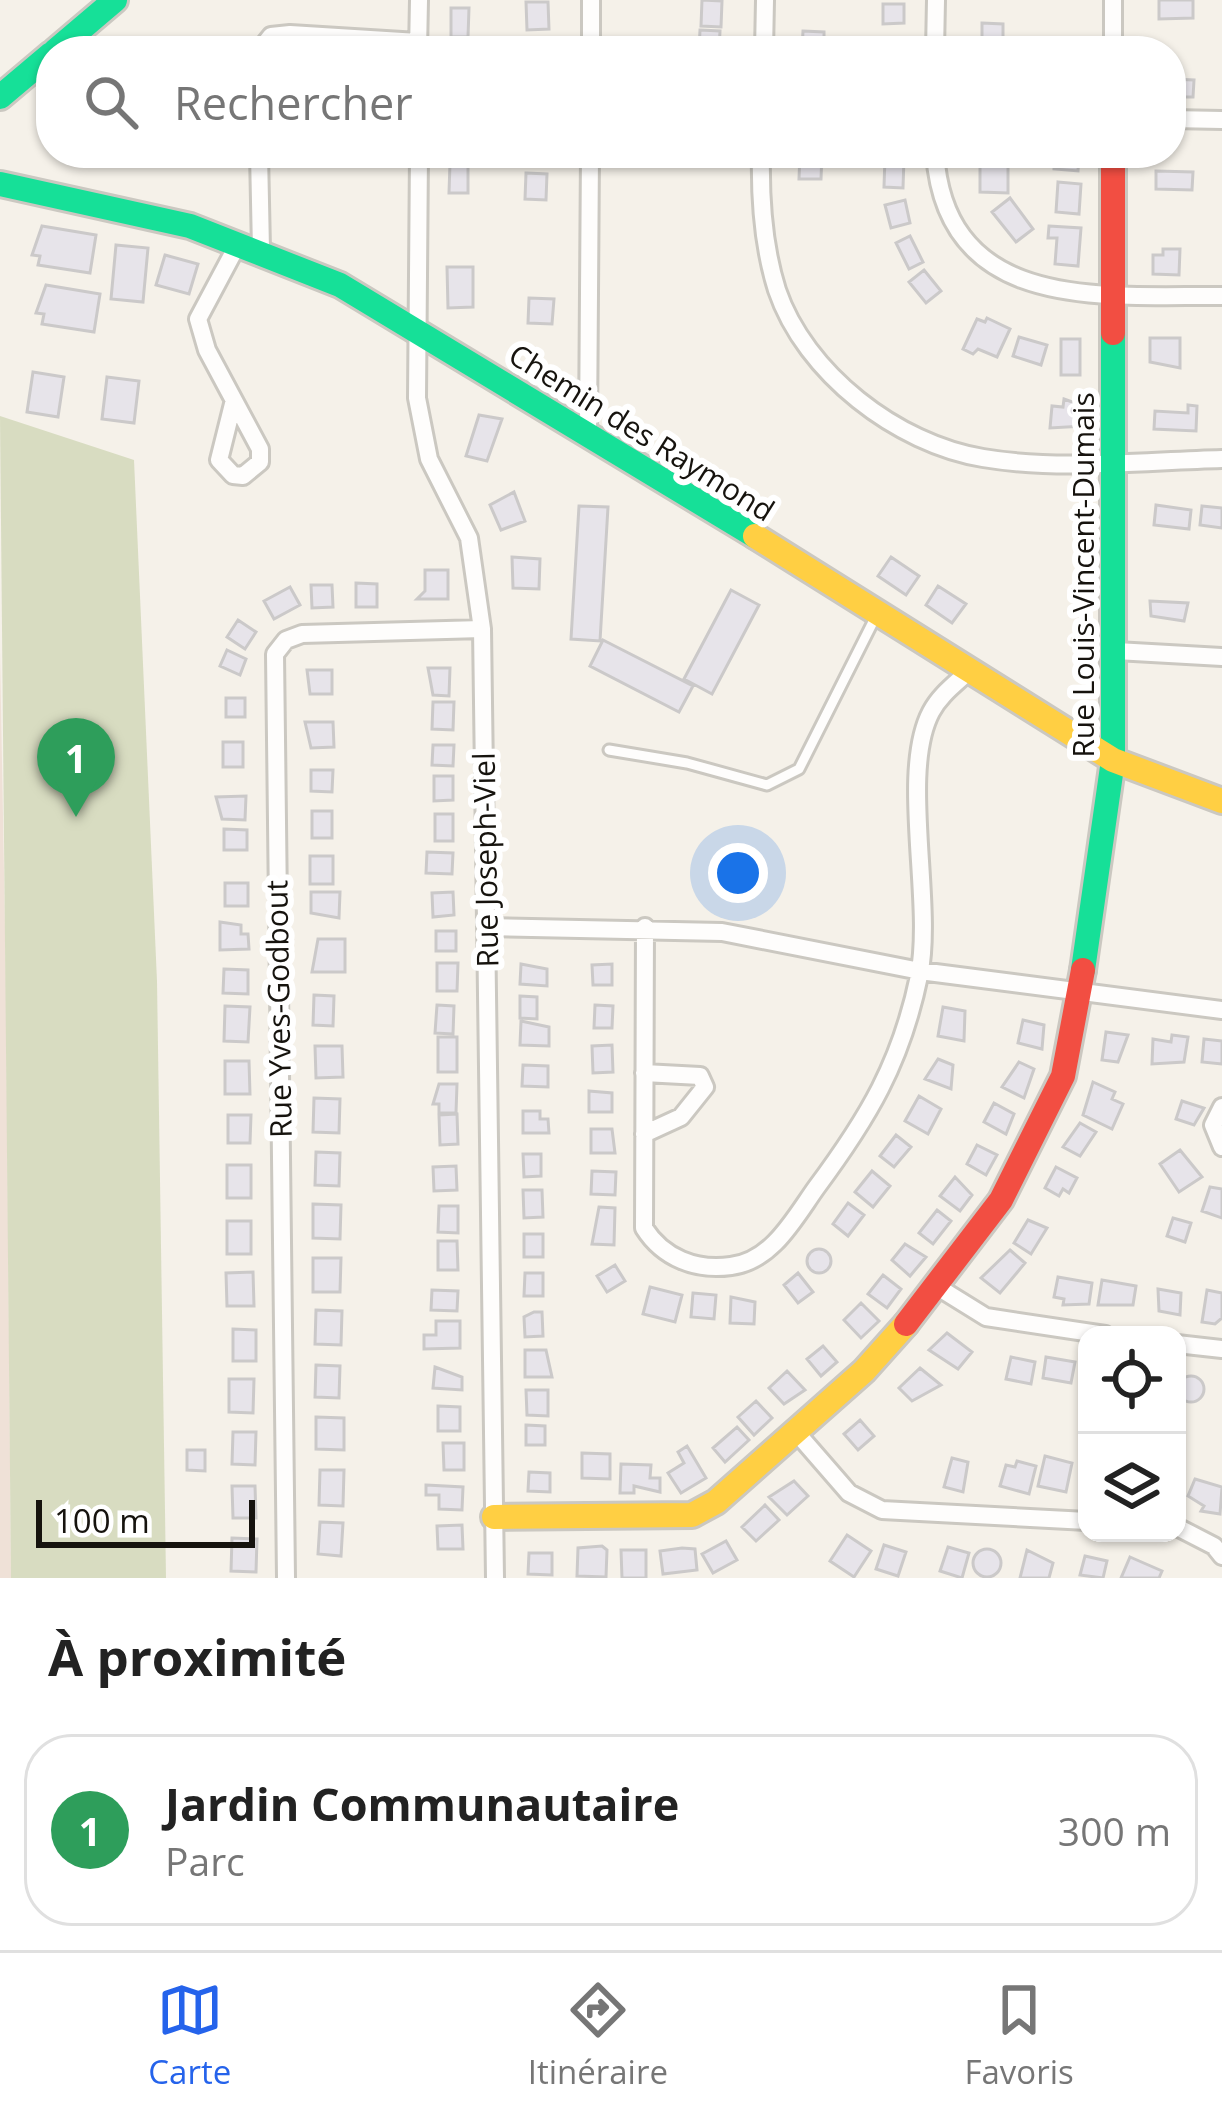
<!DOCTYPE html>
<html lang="fr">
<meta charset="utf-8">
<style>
:root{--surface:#fff;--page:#f6f6f6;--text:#222;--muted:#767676;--line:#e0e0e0;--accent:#2563eb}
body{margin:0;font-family:"Open Sans",sans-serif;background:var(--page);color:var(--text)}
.controls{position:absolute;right:36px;bottom:36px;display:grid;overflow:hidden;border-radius:24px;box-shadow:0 3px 9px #0004}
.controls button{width:108px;height:108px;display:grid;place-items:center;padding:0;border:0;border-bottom:3px solid var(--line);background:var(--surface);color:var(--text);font:60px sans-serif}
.scale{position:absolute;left:36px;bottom:30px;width:219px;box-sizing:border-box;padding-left:12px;border:6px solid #16130e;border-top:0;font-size:33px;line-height:42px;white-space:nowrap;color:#16130e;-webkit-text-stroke:9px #fff;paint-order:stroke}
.you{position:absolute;left:738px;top:873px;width:42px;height:42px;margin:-30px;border:9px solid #fff;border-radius:50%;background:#1a73e8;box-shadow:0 0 0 18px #1a73e833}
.badge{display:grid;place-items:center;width:78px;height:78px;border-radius:50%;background:var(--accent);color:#fff;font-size:39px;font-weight:700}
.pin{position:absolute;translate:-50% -99px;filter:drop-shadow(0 3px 6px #0008)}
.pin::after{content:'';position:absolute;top:63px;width:42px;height:36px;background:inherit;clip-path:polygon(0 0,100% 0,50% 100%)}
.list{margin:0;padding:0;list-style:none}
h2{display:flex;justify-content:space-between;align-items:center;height:156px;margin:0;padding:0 48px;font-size:51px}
h2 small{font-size:39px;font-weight:400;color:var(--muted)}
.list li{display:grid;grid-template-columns:78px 1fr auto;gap:36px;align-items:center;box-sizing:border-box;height:192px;margin:0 24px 24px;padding:0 24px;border:3px solid var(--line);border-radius:48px}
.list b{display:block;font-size:45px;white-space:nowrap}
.list p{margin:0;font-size:39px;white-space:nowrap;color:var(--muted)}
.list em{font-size:39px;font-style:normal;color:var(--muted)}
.icon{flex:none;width:66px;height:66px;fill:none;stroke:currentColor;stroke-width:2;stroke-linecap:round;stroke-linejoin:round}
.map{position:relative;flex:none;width:1222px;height:1578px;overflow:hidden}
.search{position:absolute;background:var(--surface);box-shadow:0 3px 9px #0004;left:36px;right:36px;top:36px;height:132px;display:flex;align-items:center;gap:30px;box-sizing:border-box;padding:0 42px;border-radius:48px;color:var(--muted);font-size:45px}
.sheet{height:372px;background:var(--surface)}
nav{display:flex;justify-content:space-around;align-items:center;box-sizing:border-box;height:168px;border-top:3px solid var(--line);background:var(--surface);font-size:33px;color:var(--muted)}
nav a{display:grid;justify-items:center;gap:6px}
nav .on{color:var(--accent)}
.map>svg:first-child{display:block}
.industrial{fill:#efe1d7}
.green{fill:#d8dcc1}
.building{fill:#e7e4ea;stroke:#cbc9c9;stroke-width:3}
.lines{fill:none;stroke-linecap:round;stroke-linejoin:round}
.lane-casing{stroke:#cbc8c1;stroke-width:15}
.street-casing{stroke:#cbc8c1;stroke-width:22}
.fast-casing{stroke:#cbc8c1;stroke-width:30}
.slow-casing{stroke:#cbc8c1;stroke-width:30}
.jam-casing{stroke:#cbc8c1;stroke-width:30}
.lane{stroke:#fefdfc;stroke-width:9}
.street{stroke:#fefdfc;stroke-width:16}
.fast{stroke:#16e098;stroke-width:24}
.slow{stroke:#ffcf43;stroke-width:24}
.jam{stroke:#f24e42;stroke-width:24}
.labels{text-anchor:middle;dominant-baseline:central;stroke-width:12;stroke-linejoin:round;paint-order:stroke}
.street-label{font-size:30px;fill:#16130e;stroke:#fff}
</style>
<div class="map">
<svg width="1222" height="1578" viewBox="0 0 1222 1578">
<rect width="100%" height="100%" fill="#f5f1e9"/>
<path class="industrial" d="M0,652L6,983L11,1578H0Z"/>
<path class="green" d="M0,416L134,460L157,981L166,1578H11Z"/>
<path class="building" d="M702,0L722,1L721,27L701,26Z
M1159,0H1193V18L1159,19Z
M526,2H548L549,29L527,30Z
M883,4H904V23L883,24Z
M451,8H469L468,37H451Z
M982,23L1003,24V46H982Z
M700,30L720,31L719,51H699Z
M803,31L824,32V51H802Z
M1171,79L1194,80L1193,97H1171Z
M800,153H822L821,179H799Z
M1055,153H1079L1078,171L1054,169Z
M885,157L904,158L903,188L884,187Z
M980,157H1008V193L980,192Z
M450,163L468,164V193H449Z
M1156,171L1193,172L1192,190L1156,189Z
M526,173L547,174L546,200L525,199Z
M1058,182L1081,184L1079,214L1056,212Z
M1010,198L1033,229L1016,242L992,212Z
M905,200L910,223L891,228L885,205Z
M42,226L96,235L90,273L38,265L40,256L32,255Z
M1049,226L1081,228L1078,266L1055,264L1057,238H1048Z
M910,236L923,262L909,269L896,243Z
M116,245L148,248L143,302L111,299Z
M1163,249H1180L1179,275L1153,274V255H1163Z
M165,255L198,264L189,294L156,285Z
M447,267H473V307L448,308Z
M924,270L941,291L926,303L909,282Z
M46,285L100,294L94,332L42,324L44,314L36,313Z
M529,298L554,299L552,324L528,323Z
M987,318L1010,329L997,357L978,349L973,354L963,349L977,319L985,322Z
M1019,337L1047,345L1041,365L1013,356Z
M1150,338H1180V368L1150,362Z
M1061,339H1080V375H1061Z
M33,372L64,377L58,417L27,412Z
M107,377L139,381L134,423L102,419Z
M1064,399L1086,407L1084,426L1050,428L1052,406L1063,407Z
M1188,405L1197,406L1196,431L1154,429L1155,411L1188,413Z
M479,415L502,419L487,461L466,456Z
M514,492L525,521L501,530L490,505Z
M1156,505L1191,510L1189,529L1154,525Z
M579,506L608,507L600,641L571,639Z
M1202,506L1222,508V528L1200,525Z
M512,557L540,559L539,589L513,588Z
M891,557L919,576L906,595L878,576Z
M425,570H448V599H417L425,591Z
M356,583L377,584V607H356Z
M311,585H332L333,607L312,608Z
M938,586L966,604L952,623L926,605Z
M290,587L300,605L274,619L264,601Z
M731,590L759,605L712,694L684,679Z
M1150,601L1188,603L1184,621L1151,616Z
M238,620L256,632L245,649L227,637Z
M603,640L693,686L679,712L590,666Z
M227,650L246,659L240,675L220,666Z
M428,668H450L449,696L433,695Z
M307,670H332V694H310Z
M226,698H245V717H226Z
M433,702H454L453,730L432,729Z
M305,722H333L334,747L311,748Z
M223,742H243V767H223Z
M433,745H454L453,766L432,765Z
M311,770H333L332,792L311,791Z
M434,776H453V800L434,801Z
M246,796L245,820L222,819L216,797Z
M312,811H332V838H312Z
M435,814H453V841H435Z
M224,829L247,830V850H224Z
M427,852L453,853L452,874L426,873Z
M310,856H333V884H310Z
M225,883H248V906H225Z
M311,892H340L339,918L311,913Z
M453,892L454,915L433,917L432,893Z
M220,922L241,925V934H248L249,949L220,950Z
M436,931H456V951H436Z
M318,939H345V972H312Z
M437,963H458L457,991H437Z
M521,964L547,969V986L520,984Z
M612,964V985H593L592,965Z
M224,969L248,970V994L223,993Z
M314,995L334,996L333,1026L313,1025Z
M520,996L537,997V1019L520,1018Z
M437,1005L454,1006L453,1034L435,1033Z
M595,1005L613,1006L612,1028H594Z
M225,1006L250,1007L248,1042L224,1041Z
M943,1007L965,1011L964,1041L938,1036Z
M1023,1020L1044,1025L1042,1049L1018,1043Z
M521,1021L549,1027V1046L520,1045Z
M1106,1032L1128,1035L1118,1062L1102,1060Z
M1172,1035L1188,1037L1184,1062L1152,1064L1153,1039L1171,1042Z
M438,1037H457V1072H438Z
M1204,1039L1222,1041V1064L1202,1062Z
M612,1045L613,1072L593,1073L592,1046Z
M315,1046H342L343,1077L316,1078Z
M938,1059L953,1065L951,1089L925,1079Z
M225,1061H249L250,1094H225Z
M1019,1062L1034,1069L1024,1098L1002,1087Z
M523,1065L548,1066V1087L522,1086Z
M1093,1082L1115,1092L1112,1099L1123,1104L1112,1129L1083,1115Z
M439,1084H457L456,1113H439V1104H433Z
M589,1091L612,1093V1112H589Z
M919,1096L941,1109L928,1134L905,1121Z
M314,1098L340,1099L339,1133L313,1132Z
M1182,1101L1204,1108L1194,1125L1176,1119Z
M994,1103L1014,1114L1006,1134L984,1122Z
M523,1111H540V1119H548L549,1133H523Z
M457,1114L458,1144L440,1145L439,1115Z
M228,1115H251L250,1143H228Z
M1080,1123L1096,1132L1080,1156L1063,1147Z
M591,1129H612L615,1153H591Z
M896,1135L911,1147L894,1167L880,1156Z
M977,1145L997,1155L986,1175L967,1164Z
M1180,1150L1202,1177L1179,1192L1160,1164Z
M316,1152L340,1153L339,1186L315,1185Z
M523,1154H541V1176L524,1177Z
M227,1165H251V1198H227Z
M456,1166L457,1190L434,1191L433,1167Z
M1056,1167L1077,1178L1069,1193L1063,1189L1059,1196L1045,1188Z
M592,1171L616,1172L615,1195L591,1194Z
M872,1171L890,1186L873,1207L855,1192Z
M955,1177L972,1195L960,1211L940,1196Z
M1210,1187L1222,1189V1218L1202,1211Z
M523,1190H542L543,1217L524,1218Z
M848,1203L864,1215L848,1236L833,1224Z
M313,1204L341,1205L340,1239L313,1238Z
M439,1206H458V1233L438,1232Z
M599,1207L615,1208L614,1245L592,1244Z
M937,1210L951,1221L933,1244L919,1233Z
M1173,1218L1191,1223L1185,1242L1167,1236Z
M1028,1220L1047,1228L1031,1254L1014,1243Z
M227,1221H251V1254H227Z
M524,1234H543V1257H524Z
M438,1241H457L458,1270H438Z
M905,1244L926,1257L910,1276L892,1260Z
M807 1261a12 12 0 1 1 24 0a12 12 0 1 1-24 0Z
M1010,1250L1025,1263L1000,1293L981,1278Z
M313,1258H341L340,1292H313Z
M615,1265L625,1281L607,1292L597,1276Z
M253,1272L254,1306H227L226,1273Z
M525,1273H543V1296H524Z
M798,1273L813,1292L798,1303L784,1285Z
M883,1275L901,1289L887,1308L868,1294Z
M1058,1277L1092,1283L1089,1304L1063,1305L1064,1299L1054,1297Z
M1102,1280L1136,1286L1133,1305H1098Z
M650,1287L682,1295L675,1322L643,1314Z
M1158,1289L1181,1293L1180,1315L1159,1311Z
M432,1290L458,1291L457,1311L431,1310Z
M1207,1290L1222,1293V1318L1215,1324L1202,1322Z
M693,1293L716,1295L714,1319L691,1317Z
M731,1297L755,1302L754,1324L730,1323Z
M861,1303L879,1321L861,1338L844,1320Z
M316,1310L342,1311L341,1345L315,1344Z
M534,1312H542L543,1336L525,1337L524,1317Z
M436,1321H460V1348L424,1349V1335H436Z
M233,1329L256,1330V1361H233Z
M947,1333L972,1352L958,1369L929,1350Z
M823,1346L837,1362L821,1376L807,1359Z
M525,1350H546L552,1377H525Z
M1011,1357L1035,1362L1031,1384L1006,1379Z
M1046,1357L1075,1362L1071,1383L1043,1378Z
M316,1365L340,1366L339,1398L315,1397Z
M435,1367L462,1377V1390L433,1388Z
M920,1368L941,1385L912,1401L899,1388Z
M787,1371L805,1390L784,1404L769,1388Z
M1178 1389a13 13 0 1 1 26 0a13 13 0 1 1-26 0Z
M229,1379H254L253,1413L229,1412Z
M526,1390H548V1416L527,1415Z
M756,1401L772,1418L754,1435L738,1417Z
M438,1406L460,1407V1431H438Z
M316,1417L344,1418V1450L316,1449Z
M860,1420L874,1436L858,1450L844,1434Z
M526,1425L545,1426V1445H526Z
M737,1427L749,1440L725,1462L713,1448Z
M233,1432H256L255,1465L232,1464Z
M443,1443H464V1470H444Z
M687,1446L706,1478L681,1493L668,1473L684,1463L678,1452Z
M187,1450H205V1471L187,1470Z
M582,1453L610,1454V1479L582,1478Z
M1045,1456L1072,1463L1066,1492L1038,1486Z
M952,1458L968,1462L963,1492L944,1487Z
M1017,1461L1036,1466L1029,1494L1000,1486L1006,1465L1015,1467Z
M621,1464L651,1465L650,1478H660V1492L634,1486V1493H620Z
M320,1470H344L343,1506L319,1505Z
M529,1472L550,1473V1492L528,1491Z
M1195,1479L1222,1487L1220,1514L1201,1511L1204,1506L1188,1496Z
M794,1481L808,1496L787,1515L769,1497Z
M426,1485L463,1487L462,1510L439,1509V1495H426Z
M232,1486H255L256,1518H233Z
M765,1505L779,1520L756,1541L742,1527Z
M320,1522L343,1523L341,1556L318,1554Z
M462,1525L463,1549H438L437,1526Z
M847,1535L871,1551L854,1577L830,1561Z
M232,1538L257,1539L256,1572L231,1571Z
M726,1541L737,1560L713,1573L702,1554Z
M884,1545L906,1552L898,1576L876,1569Z
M602,1546L607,1550L606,1577L577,1576L578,1548Z
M948,1547L969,1553L962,1578L940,1571Z
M682,1548L695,1549L697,1570L663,1574L660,1551Z
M973 1563a14 14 0 1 1 28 0a14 14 0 1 1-28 0Z
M621,1550H646V1578H622Z
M1027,1550L1053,1563L1049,1578H1020Z
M529,1553H552V1575L528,1574Z
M1085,1556L1107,1561L1103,1578L1080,1575Z
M1130,1557L1162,1571L1159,1578H1121Z"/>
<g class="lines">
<g class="lane-casing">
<path id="lane" d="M609,750L687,763L767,785L799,769L876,616"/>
</g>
<g class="street-casing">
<path id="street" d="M1113,0V51
M259,51L271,36L290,34L418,42
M418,51L419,0
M591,51V0
M764,51L765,0
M935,51L936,0
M1171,119L1222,120
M259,153L261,250
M419,153L417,398L429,459L469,538L482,629L495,1578
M761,153C760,198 763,246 777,290C805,373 897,444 983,458C1060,471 1144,461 1222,459
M935,153C946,314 1104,295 1222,296
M233,404L219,460L233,475L243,476L260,462V449L207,350L198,319L239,242
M588,432L590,153
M1116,651L1222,657
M486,927L722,932L920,971L1222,1010
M645,927L644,1228C663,1258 696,1271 731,1266C772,1261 794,1219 816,1188C868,1118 901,1063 919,976C934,902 899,773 931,712C940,695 954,685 968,672
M644,1073L700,1076L705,1087L681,1117L644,1134
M1222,1107L1213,1125L1222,1147
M936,1286L986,1317L1105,1335
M1177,1344L1222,1349
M796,1432L849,1493L882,1510L1087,1521
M1177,1527L1214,1546L1222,1556
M286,1578L275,654L286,640L302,634L482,629"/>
</g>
<g class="fast-casing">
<path id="fast" d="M55,51L115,0
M0,97L51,54
M0,184L190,226L340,285L755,536
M1083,970L1113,760V333"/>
</g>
<g class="slow-casing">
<path id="slow" d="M755,536L1113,760L1222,801
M494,1517L692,1515L716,1502L864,1371L906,1324"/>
</g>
<g class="jam-casing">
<path id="jam" d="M1113,153V333
M906,1324L1001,1200L1063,1076L1083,970"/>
</g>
<use href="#lane" class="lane"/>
<use href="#street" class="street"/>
<use href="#fast" class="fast"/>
<use href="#slow" class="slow"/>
<use href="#jam" class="jam"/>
</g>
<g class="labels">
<g class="street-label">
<text transform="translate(642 432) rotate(32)">Chemin des Raymond</text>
<text transform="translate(1082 575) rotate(-90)">Rue Louis-Vincent-Dumais</text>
<text transform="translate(485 860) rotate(-91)">Rue Joseph-Viel</text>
<text transform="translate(278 1009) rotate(-91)">Rue Yves-Godbout</text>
</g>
</g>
</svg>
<div class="controls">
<button><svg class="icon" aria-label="locate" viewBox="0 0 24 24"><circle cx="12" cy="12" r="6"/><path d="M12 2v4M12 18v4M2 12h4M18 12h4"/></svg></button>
<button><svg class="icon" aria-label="layers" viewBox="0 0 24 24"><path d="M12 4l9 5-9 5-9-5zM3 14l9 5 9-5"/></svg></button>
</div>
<div class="scale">100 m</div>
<div class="you"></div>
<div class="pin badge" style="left:76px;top:817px;background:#2e9e5b">1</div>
<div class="search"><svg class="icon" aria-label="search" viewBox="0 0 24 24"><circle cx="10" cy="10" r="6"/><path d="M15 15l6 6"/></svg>Rechercher</div>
</div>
<section class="sheet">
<h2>À proximité<small></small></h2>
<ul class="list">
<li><span class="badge" style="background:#2e9e5b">1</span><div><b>Jardin Communautaire</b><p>Parc</p></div><em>300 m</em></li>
</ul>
</section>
<nav>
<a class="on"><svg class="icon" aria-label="map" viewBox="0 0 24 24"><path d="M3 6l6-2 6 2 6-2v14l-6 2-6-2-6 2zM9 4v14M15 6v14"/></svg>Carte</a>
<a><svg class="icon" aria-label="directions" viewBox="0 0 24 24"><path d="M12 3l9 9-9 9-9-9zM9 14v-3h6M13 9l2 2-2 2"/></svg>Itinéraire</a>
<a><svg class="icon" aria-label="saved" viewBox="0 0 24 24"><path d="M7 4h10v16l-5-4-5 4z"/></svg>Favoris</a>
</nav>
